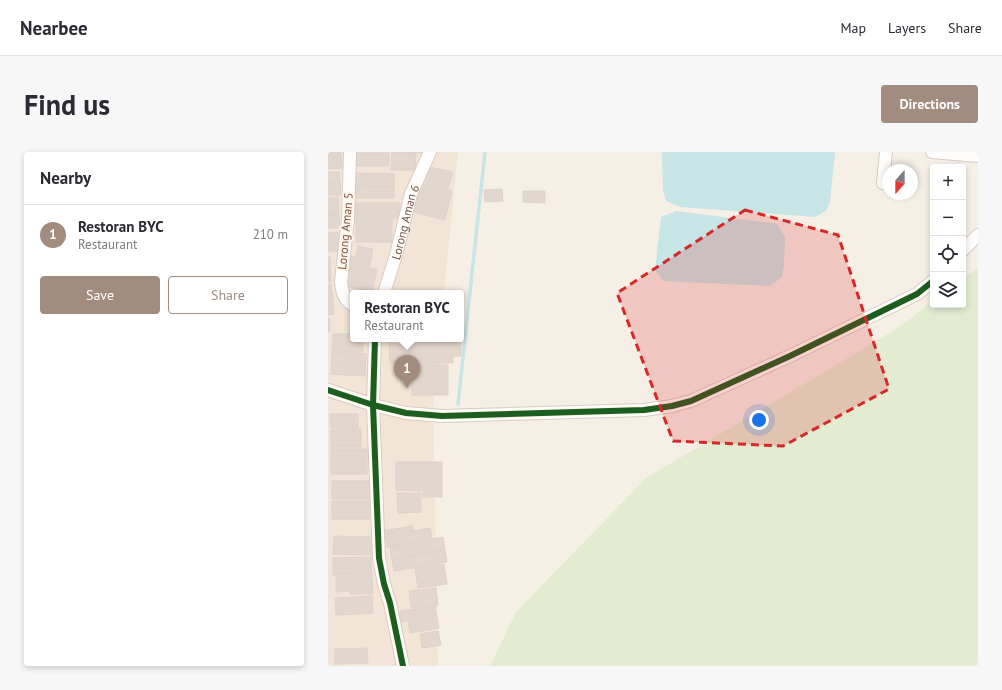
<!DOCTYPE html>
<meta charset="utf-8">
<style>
:root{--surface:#fff;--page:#f7f7f7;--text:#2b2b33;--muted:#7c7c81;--line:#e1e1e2;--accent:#a28b7f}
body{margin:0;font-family:"PT Sans",sans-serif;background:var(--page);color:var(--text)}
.controls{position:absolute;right:12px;top:12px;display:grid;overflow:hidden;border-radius:4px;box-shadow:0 2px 6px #0003}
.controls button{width:36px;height:36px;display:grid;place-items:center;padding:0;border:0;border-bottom:1px solid var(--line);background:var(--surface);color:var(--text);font:20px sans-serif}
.compass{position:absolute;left:554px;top:12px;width:36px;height:36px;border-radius:50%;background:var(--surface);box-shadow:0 2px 6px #0003;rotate:201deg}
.you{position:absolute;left:431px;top:268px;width:14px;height:14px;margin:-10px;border:3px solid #fff;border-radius:50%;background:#1a73e8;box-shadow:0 0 0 6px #1a73e833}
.badge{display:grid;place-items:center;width:26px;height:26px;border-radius:50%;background:var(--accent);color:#fff;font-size:13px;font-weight:700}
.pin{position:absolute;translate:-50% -33px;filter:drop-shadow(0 1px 2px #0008)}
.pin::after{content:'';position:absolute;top:21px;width:14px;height:12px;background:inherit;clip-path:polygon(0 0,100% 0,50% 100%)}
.popup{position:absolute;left:22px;top:138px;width:114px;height:52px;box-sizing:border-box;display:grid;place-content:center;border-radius:4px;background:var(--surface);filter:drop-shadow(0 1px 3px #0005);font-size:13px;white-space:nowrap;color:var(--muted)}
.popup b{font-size:15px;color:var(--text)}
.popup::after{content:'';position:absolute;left:50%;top:100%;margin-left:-8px;border:8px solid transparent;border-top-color:var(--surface)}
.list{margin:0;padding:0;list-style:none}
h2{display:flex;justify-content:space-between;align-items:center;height:52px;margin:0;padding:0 16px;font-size:17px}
h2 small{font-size:13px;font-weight:400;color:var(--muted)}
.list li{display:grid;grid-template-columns:26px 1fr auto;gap:12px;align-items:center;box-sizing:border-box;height:60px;padding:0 16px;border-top:1px solid var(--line)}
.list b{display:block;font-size:15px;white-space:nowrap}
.list p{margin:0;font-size:13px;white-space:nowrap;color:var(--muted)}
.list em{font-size:13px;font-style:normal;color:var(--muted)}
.actions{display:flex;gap:8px;padding:12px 16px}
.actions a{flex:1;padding:9px 0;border:1px solid var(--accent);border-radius:4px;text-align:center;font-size:14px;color:var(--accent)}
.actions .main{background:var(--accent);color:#fff}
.icon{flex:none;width:22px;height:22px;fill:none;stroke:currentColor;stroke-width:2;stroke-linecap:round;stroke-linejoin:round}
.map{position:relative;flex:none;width:650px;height:514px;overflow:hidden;border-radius:4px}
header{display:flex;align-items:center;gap:24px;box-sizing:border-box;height:56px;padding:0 20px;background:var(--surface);border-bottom:1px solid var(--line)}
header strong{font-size:19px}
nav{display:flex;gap:22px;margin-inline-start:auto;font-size:14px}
.intro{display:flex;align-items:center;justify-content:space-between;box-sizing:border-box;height:96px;padding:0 24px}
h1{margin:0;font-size:28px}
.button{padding:10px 18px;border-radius:4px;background:var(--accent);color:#fff;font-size:14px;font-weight:700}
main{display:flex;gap:24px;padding:0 24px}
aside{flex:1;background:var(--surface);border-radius:4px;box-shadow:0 2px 6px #0003}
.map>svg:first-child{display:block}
.residential{fill:#f2e4d6}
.green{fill:#e3ecd1}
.water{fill:#c8e5e6}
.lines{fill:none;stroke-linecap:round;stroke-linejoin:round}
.stream{stroke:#c8e5e6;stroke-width:3.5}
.building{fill:#e2d7ce;stroke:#dfd2c9}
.minor-casing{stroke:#d7ccc5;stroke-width:14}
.minor{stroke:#fefdfb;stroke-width:12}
.cycleway-casing{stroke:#fff4e7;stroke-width:8}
.cycleway{stroke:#1b5e20;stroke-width:6}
.marked{fill:#d62828;fill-opacity:0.2;stroke:#d62828;stroke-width:3;stroke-dasharray:8 5;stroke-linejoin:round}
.labels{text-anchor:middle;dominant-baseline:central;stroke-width:4;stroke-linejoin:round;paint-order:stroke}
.street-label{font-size:12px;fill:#745547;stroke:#fff4e7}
</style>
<header>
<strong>Nearbee</strong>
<nav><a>Map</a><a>Layers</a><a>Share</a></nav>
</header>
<div class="intro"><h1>Find us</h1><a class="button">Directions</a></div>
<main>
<aside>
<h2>Nearby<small></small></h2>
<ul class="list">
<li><span class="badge">1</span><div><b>Restoran BYC</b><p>Restaurant</p></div><em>210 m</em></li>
</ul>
<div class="actions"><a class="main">Save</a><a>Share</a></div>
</aside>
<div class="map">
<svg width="650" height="514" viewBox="0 0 650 514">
<rect width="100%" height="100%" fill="#f6efe6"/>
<path class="residential" d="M0,0H130L116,141H25V187H111L105,252L110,514H0Z"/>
<path class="green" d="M650,116V514H162L188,460L318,326L570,176L605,149V153H635V127Z"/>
<path class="water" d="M334,0H507L502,50L498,59L487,65L352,55L338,49L335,39Z
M348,59L449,72L457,85L456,112L454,125L442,134L335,129L327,118L333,65Z"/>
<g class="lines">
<path class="stream" d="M130,252L157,0"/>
</g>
<path class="building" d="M0,0H13L14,16L0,17Z
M64,0L88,1L87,18H63Z
M67,0H96V1Z
M27,1H61V14H27Z
M101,15L125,20L120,38L124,39L117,68L85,60L92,31L97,32Z
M0,20H11L12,31L0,32Z
M26,21L66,22V35L26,34Z
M12,31L13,43H0V32Z
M26,34L66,35V46H26Z
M174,37L175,49L157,50L156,38Z
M195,39H217V51L195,50Z
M10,45L11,63L0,64V46Z
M25,51H72V66H25Z
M11,63L12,76H0V64Z
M28,67H64V90H28Z
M10,80V99H0V81Z
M30,94L45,97L41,116L49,117L44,141H30L31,137L17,134L23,104L28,105Z
M0,105H2L3,130H0Z
M0,133H3L5,147L0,148Z
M5,147L6,162L0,163V148Z
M0,166H1L2,179H0Z
M133,179V204H125V211H62L61,187H133Z
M5,182H25V187H35V200H4Z
M4,200L38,202L37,224L3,222Z
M84,212L120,213V243H84Z
M2,262H30V276H3Z
M33,277V295H3V278Z
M3,297H39V322H3Z
M68,310H114V345H95V339L68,338Z
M4,329H43V347H4Z
M69,341H93V360L70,361Z
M4,349H41V367H4Z
M84,374L85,379L102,376L104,387L59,395L56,379Z
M6,384L44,385V403L5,402Z
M115,385L117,397L64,407L62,395Z
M117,397L119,410L66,419L64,407Z
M43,405L44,423H5V406Z
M116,412L119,432L90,436L87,416Z
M44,424L45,442H22V439L8,440V425Z
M108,436L110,453L83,456L81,439Z
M44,444L45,461L8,463L7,446Z
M107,454L111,476L82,481L80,469L73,470L72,459Z
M110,479L113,493L94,496L92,482Z
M39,496L40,511L7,512V497Z"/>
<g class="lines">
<g class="minor-casing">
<g id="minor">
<path d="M22,0L20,67L13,130C14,140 16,148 25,153"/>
<path d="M604,0L650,4"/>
<path d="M555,31L558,0"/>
<path d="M635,98L650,83"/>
<path id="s1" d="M56,141L68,103L83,42L102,0"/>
<path d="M47,187L45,253L51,406L56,432L62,451L75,514"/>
<path d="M0,238L45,253L78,261L114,264L316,258L344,254L363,249L462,204L589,142L605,129"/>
</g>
</g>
<use href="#minor" class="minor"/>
<g class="cycleway-casing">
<path id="cycleway" d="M47,187L45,253L51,406L56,432L62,451L75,514
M0,238L45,253L78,261L114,264L316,258L344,254L363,249L462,204L589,142L605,129"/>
</g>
<use href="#cycleway" class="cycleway"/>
</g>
<path class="marked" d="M417,58L510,83L561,237L455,294L345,289L289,141Z"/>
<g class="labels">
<g class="street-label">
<text stroke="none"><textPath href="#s1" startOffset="74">Lorong Aman 6</textPath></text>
<text transform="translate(17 79) rotate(-85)">Lorong Aman 5</text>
</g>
</g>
</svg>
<div class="controls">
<button>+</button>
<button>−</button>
<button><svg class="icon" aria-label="locate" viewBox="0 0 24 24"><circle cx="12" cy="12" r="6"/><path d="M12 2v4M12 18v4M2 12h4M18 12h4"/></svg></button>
<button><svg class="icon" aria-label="layers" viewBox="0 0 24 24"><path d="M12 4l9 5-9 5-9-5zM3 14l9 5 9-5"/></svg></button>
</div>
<svg class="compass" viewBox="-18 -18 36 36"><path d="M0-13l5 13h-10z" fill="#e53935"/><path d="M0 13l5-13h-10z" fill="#7c7c81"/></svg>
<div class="you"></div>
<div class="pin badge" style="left:79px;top:236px">1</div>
<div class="popup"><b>Restoran BYC</b>Restaurant</div>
</div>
</main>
